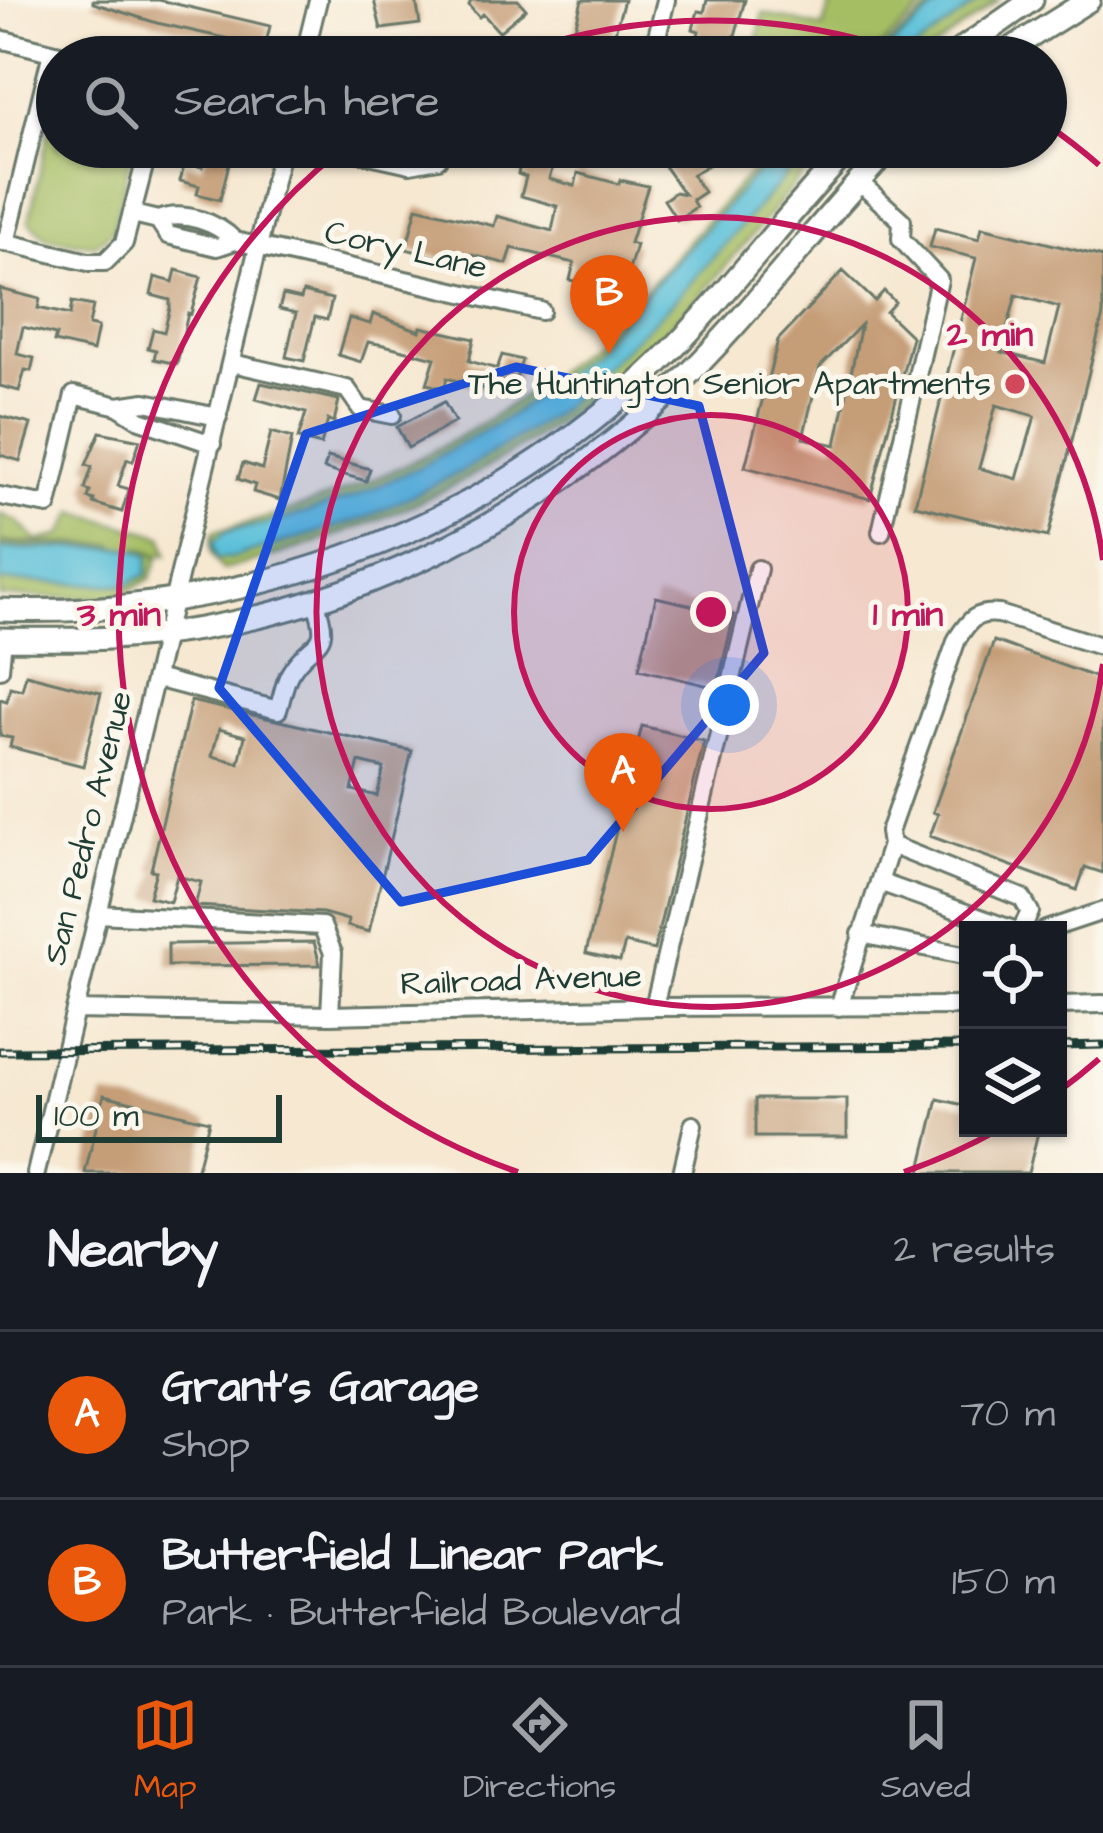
<!DOCTYPE html>
<meta charset="utf-8">
<style>
:root{--surface:#171b24;--page:#20242c;--text:#f1f3f6;--muted:#9ea1a6;--line:#363941;--accent:#ea580c}
body{margin:0;font-family:"Architects Daughter",sans-serif;background:var(--page);color:var(--text)}
.controls{position:absolute;right:36px;bottom:36px;display:grid;overflow:hidden;border-radius:0px;box-shadow:0 3px 9px #0004}
.controls button{width:108px;height:108px;display:grid;place-items:center;padding:0;border:0;border-bottom:3px solid var(--line);background:var(--surface);color:var(--text);font:60px sans-serif}
.scale{position:absolute;left:36px;bottom:30px;width:246px;box-sizing:border-box;padding-left:12px;border:6px solid #1f3d34;border-top:0;font-size:33px;line-height:42px;white-space:nowrap;color:#1f3d34;-webkit-text-stroke:9px #fbf7ec;paint-order:stroke}
.you{position:absolute;left:729px;top:705px;width:42px;height:42px;margin:-30px;border:9px solid #fff;border-radius:50%;background:#1a73e8;box-shadow:0 0 0 18px #1a73e833}
.badge{display:grid;place-items:center;width:78px;height:78px;border-radius:50%;background:var(--accent);color:#fff;font-size:39px;font-weight:700}
.pin{position:absolute;translate:-50% -99px;filter:drop-shadow(0 3px 6px #0008)}
.pin::after{content:'';position:absolute;top:63px;width:42px;height:36px;background:inherit;clip-path:polygon(0 0,100% 0,50% 100%)}
.list{margin:0;padding:0;list-style:none}
h2{display:flex;justify-content:space-between;align-items:center;height:156px;margin:0;padding:0 48px;font-size:51px}
h2 small{font-size:39px;font-weight:400;color:var(--muted)}
.list li{display:grid;grid-template-columns:78px 1fr auto;gap:36px;align-items:center;box-sizing:border-box;height:168px;padding:0 48px;border-top:3px solid var(--line)}
.list b{display:block;font-size:45px;white-space:nowrap}
.list p{margin:0;font-size:39px;white-space:nowrap;color:var(--muted)}
.list em{font-size:39px;font-style:normal;color:var(--muted)}
.icon{flex:none;width:66px;height:66px;fill:none;stroke:currentColor;stroke-width:2;stroke-linecap:round;stroke-linejoin:round}
.map{position:relative;flex:none;width:1103px;height:1173px;overflow:hidden}
.search{position:absolute;background:var(--surface);box-shadow:0 3px 9px #0004;left:36px;right:36px;top:36px;height:132px;display:flex;align-items:center;gap:30px;box-sizing:border-box;padding:0 42px;border-radius:66px;color:var(--muted);font-size:45px}
.sheet{height:492px;background:var(--surface)}
nav{display:flex;justify-content:space-around;align-items:center;box-sizing:border-box;height:168px;border-top:3px solid var(--line);background:var(--surface);font-size:33px;color:var(--muted)}
nav a{display:grid;justify-items:center;gap:6px}
nav .on{color:var(--accent)}
.map>svg:first-child{display:block}
.green{fill:#a5bd63;stroke:#627d4c;stroke-width:3}
.water{fill:#5bc0d9;stroke:#3d7e86;stroke-width:3}
.building{fill:#c59d77;fill-rule:evenodd}
.lines{fill:none;stroke-linecap:round;stroke-linejoin:round}
.minor-casing{stroke:#6a796b;stroke-width:22}
.major-casing{stroke:#6a796b;stroke-width:27}
.minor{stroke:#fff;stroke-width:16}
.major{stroke:#fff;stroke-width:21}
.rail-casing{stroke:#1f3d34;stroke-width:9}
.rail{stroke:#fbf7ec;stroke-width:4.5;stroke-dasharray:14;stroke-linecap:butt}
.marked{fill:#1d4ed8;fill-opacity:0.2;stroke:#1d4ed8;stroke-width:9;stroke-linejoin:round}
.ring{fill:none;stroke:#c2185b;stroke-width:6}
.poi-dot{fill:#d1495b;stroke:#fbf7ec;stroke-width:4.5}
.labels{text-anchor:middle;dominant-baseline:central;stroke-width:10;stroke-linejoin:round;paint-order:stroke}
.street-label{font-size:33px;fill:#1f3d34;stroke:#fbf7ec}
.poi-label{font-size:33px;fill:#1f3d34;stroke:#fbf7ec;text-anchor:end}
.centre{fill:#c2185b;stroke:#fbf7ec;stroke-width:6}
.ring-label{font-size:36px;text-anchor:middle;font-weight:bold;fill:#c2185b;stroke:#fbf7ec;stroke-width:10;stroke-linejoin:round;paint-order:stroke}
</style>
<div class="map">
<svg width="1103" height="1173" viewBox="0 0 1103 1173">
<rect width="100%" height="100%" fill="#fbf7ec"/>
<filter id="ink" filterUnits="userSpaceOnUse"><feTurbulence type="fractalNoise" baseFrequency=".00833" numOctaves="2"/><feDisplacementMap in="SourceGraphic" scale="24" xChannelSelector="R" yChannelSelector="G"/><feConvolveMatrix kernelMatrix="1 2 1 2 8 2 1 2 1" color-interpolation-filters="sRGB"/></filter>
<filter id="wash" filterUnits="userSpaceOnUse"><feTurbulence type="fractalNoise" baseFrequency=".004" numOctaves="4" result="noise"/><feDisplacementMap in="SourceGraphic" scale="48" xChannelSelector="R" yChannelSelector="G"/><feGaussianBlur stdDeviation="2.7" result="paint"/><feColorMatrix in="noise" values="0 0 0 0 0 0 0 0 0 0 0 0 0 0 0 0 0 1.4 0 .05"/><feComposite in="paint" operator="in"/></filter>
<g filter="url(#wash)">
<rect width="100%" height="100%" fill="#f6e8d1"/>
<path class="green" d="M832,0H933L869,57H754L763,13L823,28Z
M941,0H999L923,57H874Z
M57,92V147H133L113,230L95,245L47,238L29,221Z
M776,147H826C765,218 700,304 629,366C509,471 377,530 223,570C212,557 208,549 214,532C353,498 478,441 587,346C656,286 710,210 776,147Z
M75,512L163,536L168,554L159,555L138,547L159,557L150,579L115,598L0,597V545H116L0,542V514L17,521L38,541L62,535Z"/>
<path class="water" d="M947,0H981L906,57H878Z
M781,147H811L674,301L553,415L464,470L365,518L232,558H216L213,543L226,532L284,520L352,498L420,467L509,417L588,355Z
M132,548L149,556L147,574L127,585L0,581V549Z"/>
<g id="blocks">
<path class="building" d="M93,0H159L270,26L265,47L157,23L93,3Z
M374,0H416L420,24L381,29Z
M471,0H518L526,9L499,32L483,14L479,17L469,6Z
M582,0H624L608,57H568Z
M707,0H745L729,57H693L699,31L693,29L698,11L704,12Z
M208,147H233L220,200L197,194L199,186L180,181L185,163L202,167Z
M685,147H736L692,175L704,192L692,200L696,207L677,220L664,200L675,192L684,194L662,163Z
M522,158L553,166L549,179L575,186L578,173L619,184L620,180L648,186L630,243L636,245L627,277L593,268L590,284L570,280L574,263L512,248L507,264L465,253L462,264L406,249L417,207L494,226L497,216L552,231L557,206L521,196L526,177L518,174Z
M982,227L1103,257V315L1048,537L915,505L976,258L930,247L935,228L979,239ZM1016,295L1059,307L1045,363L1001,352ZM996,405L1035,416L1017,479L979,468Z
M176,270L201,277L191,314L188,313L177,364L154,359L156,350L148,348L153,329L164,332L170,308V300L151,295L155,277L173,282Z
M843,271L875,301L884,291L895,302L886,312L912,337L870,499L745,467L778,340ZM861,325L836,445L803,438L820,367Z
M0,289L40,299L38,308L70,315L72,302L93,306L89,325L98,327L93,351L54,342L56,335L23,327L17,354L34,358L31,371L25,370L19,391L0,386Z
M303,292L332,299L327,320L315,317L304,361L286,357L296,313L279,309L283,295L301,299Z
M373,314L420,331L421,327L474,339L469,361L497,369L502,355L522,360L511,396L447,378L444,389L427,384L435,358L384,345L368,342L361,362L338,355L349,318L370,324Z
M261,383L339,400L334,422L328,420L321,445L298,439L306,413L256,399Z
M444,402L455,422L408,448L397,427Z
M0,416L31,424L20,461L0,455Z
M100,432L140,440L133,461L127,459L118,486L129,489L122,512L93,503L94,500L88,498L90,491L85,489L92,467L86,465Z
M271,432L292,438L280,500L253,492L255,485L238,479L243,463L262,469Z
M328,457L370,469L366,481L324,469Z
M656,597L734,615L717,688L639,669Z
M994,641L1103,680V873L1085,867L1077,890L930,836L938,814L933,812Z
M26,674L101,693L83,766L10,747L12,738L0,736V699L7,701L10,687L22,690Z
M191,701L412,751L369,932L347,926L348,920L323,913L195,906L201,882L177,876L170,902L149,897L156,871L151,870ZM219,729L245,736L239,763L212,756ZM359,762L384,768L377,796L352,790Z
M642,726L704,741L654,950L625,943L620,961L586,953Z
M314,942L320,965L168,966V944Z
M104,1095L209,1121L196,1173H85Z
M755,1099H847V1137H755Z
M938,1099L968,1106V1128H1039L1028,1173H920Z"/>
</g>
</g>
<g filter="url(#ink)">
<use href="#blocks" fill-opacity="0" stroke="#6a796b" stroke-width="3"/>
<g class="lines">
<g class="minor-casing">
<path id="minor" d="M0,39L71,57
M304,57L318,0
M652,57L666,0
M333,147L410,164L438,159
M541,147C563,153 588,161 609,147
M858,181L902,221L901,239L939,280L881,532
M133,214L158,220L168,235L217,247L235,241L541,311
M158,220C183,210 217,222 235,241
M0,241L88,262H105L124,243L149,147
M6,243L52,52
M232,363L347,389L361,409L392,415
M118,406L145,402L218,417
M0,496L48,505L74,395L118,406L140,420L212,444
M0,669L3,639
M155,678L278,710C282,698 284,683 290,673C312,636 334,653 315,600
M891,845L1022,898L1030,912L1021,930
M879,882L1014,930
M99,914L322,926L333,953L330,1015
M1046,930L1103,911
M861,934L968,956
M1058,1005L1103,1004
M654,1007L758,569
M839,1007L891,845L889,832L957,639C969,620 976,611 999,614L1103,647
M75,1010L330,1015L654,1007L968,1006
M36,1173L282,147
M682,1173L693,1125"/>
</g>
<g class="major-casing">
<path id="major" d="M950,57L1032,0
M998,57L1089,0
M0,610C235,618 470,537 644,377C720,307 779,221 851,147
M0,639C66,640 134,640 200,629C370,600 539,514 666,396C748,320 813,227 891,147"/>
</g>
<use href="#minor" class="minor"/>
<use href="#major" class="major"/>
<g class="rail-casing">
<path id="rail" d="M1058,1046L1103,1045
M0,1051L968,1046"/>
</g>
<use href="#rail" class="rail"/>
</g>
</g>
<path class="marked" d="M516,367L699,406L764,653L588,860L401,902L219,688L306,434Z"/>
<circle cx="711" cy="612" r="197" fill="#c2185b" fill-opacity=".12"/>
<g class="ring">
<circle cx="711" cy="612" r="197"/>
<path d="M1103 664A395 395 0 1 1 1103 560"/>
<path d="M1099 1059A592 592 0 0 1 1059 1091M998 1130A592 592 0 0 1 904 1172M518 1172A592 592 0 0 1 342 149M509 56A592 592 0 0 1 913 56M1046 124A592 592 0 0 1 1099 165"/>
</g>
<circle class="poi-dot" cx="1015" cy="384" r="12"/>
<g class="labels">
<g class="street-label">
<text transform="translate(406 250) rotate(13)">Cory Lane</text>
<text transform="translate(88 828) rotate(-76)">San Pedro Avenue</text>
<text transform="translate(521 980) rotate(-2)">Railroad Avenue</text>
</g>
<g class="poi-label">
<text x="991" y="384">The Huntington Senior Apartments</text>
</g>
</g>
<circle cx="711" cy="612" r="18" class="centre"/>
<g class="ring-label">
<text x="990" y="345">2 min</text>
<text x="908" y="625">1 min</text>
<text x="119" y="625">3 min</text>
</g>
</svg>
<div class="controls">
<button><svg class="icon" aria-label="locate" viewBox="0 0 24 24"><circle cx="12" cy="12" r="6"/><path d="M12 2v4M12 18v4M2 12h4M18 12h4"/></svg></button>
<button><svg class="icon" aria-label="layers" viewBox="0 0 24 24"><path d="M12 4l9 5-9 5-9-5zM3 14l9 5 9-5"/></svg></button>
</div>
<div class="scale">100 m</div>
<div class="you"></div>
<div class="pin badge" style="left:623px;top:832px">A</div>
<div class="pin badge" style="left:609px;top:354px">B</div>
<div class="search"><svg class="icon" aria-label="search" viewBox="0 0 24 24"><circle cx="10" cy="10" r="6"/><path d="M15 15l6 6"/></svg>Search here</div>
</div>
<section class="sheet">
<h2>Nearby<small>2 results</small></h2>
<ul class="list">
<li><span class="badge">A</span><div><b>Grant's Garage</b><p>Shop</p></div><em>70 m</em></li>
<li><span class="badge">B</span><div><b>Butterfield Linear Park</b><p>Park · Butterfield Boulevard</p></div><em>150 m</em></li>
</ul>
</section>
<nav>
<a class="on"><svg class="icon" aria-label="map" viewBox="0 0 24 24"><path d="M3 6l6-2 6 2 6-2v14l-6 2-6-2-6 2zM9 4v14M15 6v14"/></svg>Map</a>
<a><svg class="icon" aria-label="directions" viewBox="0 0 24 24"><path d="M12 3l9 9-9 9-9-9zM9 14v-3h6M13 9l2 2-2 2"/></svg>Directions</a>
<a><svg class="icon" aria-label="saved" viewBox="0 0 24 24"><path d="M7 4h10v16l-5-4-5 4z"/></svg>Saved</a>
</nav>
